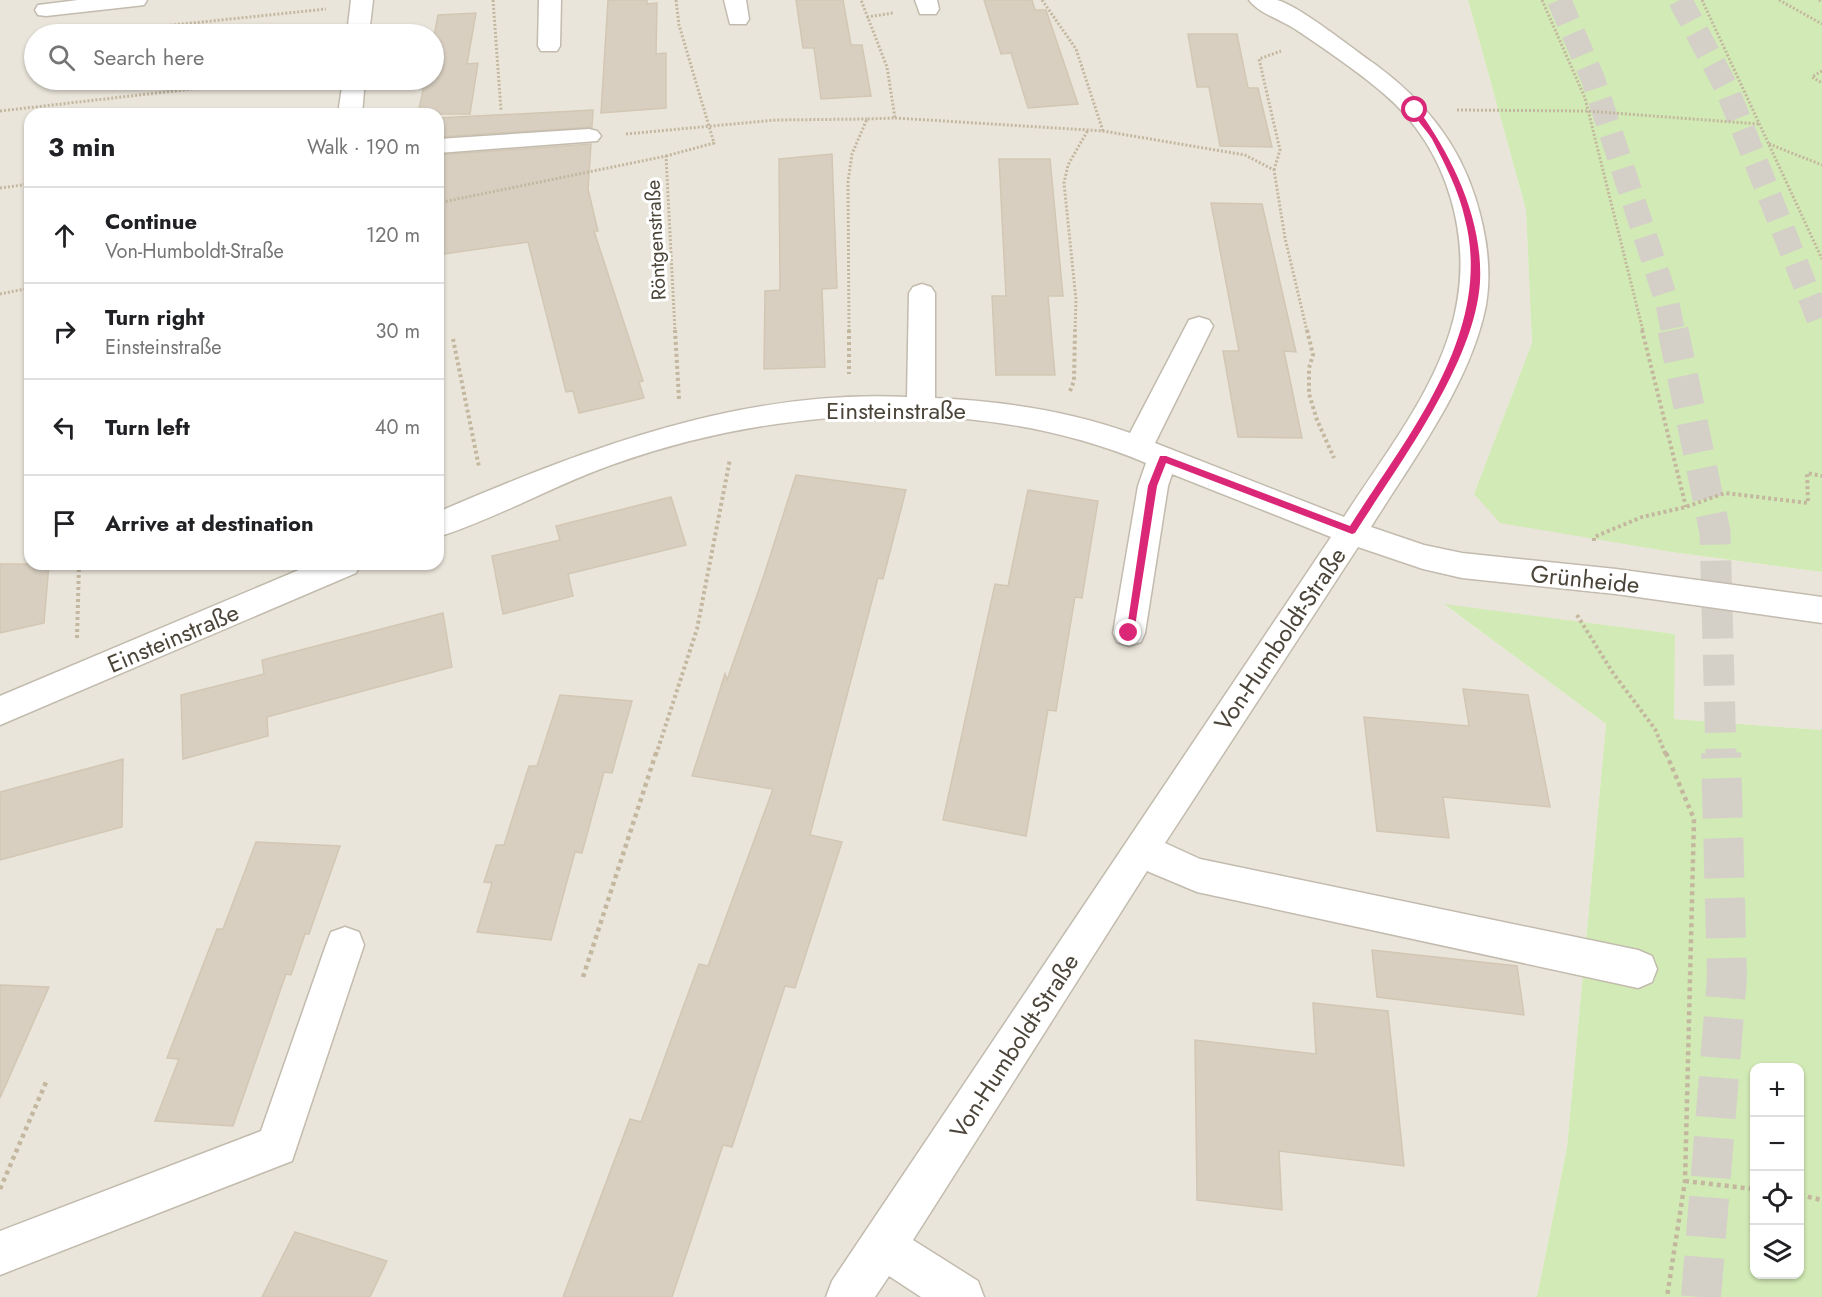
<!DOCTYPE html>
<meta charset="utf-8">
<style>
:root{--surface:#fff;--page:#f6f6f6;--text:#202124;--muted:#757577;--line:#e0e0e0}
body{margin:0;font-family:Jost,sans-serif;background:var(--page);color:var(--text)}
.controls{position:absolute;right:18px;bottom:18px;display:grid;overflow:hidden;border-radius:12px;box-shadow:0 2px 4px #0004}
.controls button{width:54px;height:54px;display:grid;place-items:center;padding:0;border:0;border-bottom:2px solid var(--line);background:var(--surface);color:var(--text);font:30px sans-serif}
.stop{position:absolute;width:18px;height:18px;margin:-14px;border:4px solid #db2777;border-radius:50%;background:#fff}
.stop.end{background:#db2777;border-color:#fff;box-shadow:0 2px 6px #0008}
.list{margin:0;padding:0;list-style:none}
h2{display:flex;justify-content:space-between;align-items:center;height:78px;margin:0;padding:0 24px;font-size:26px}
h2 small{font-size:20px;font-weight:400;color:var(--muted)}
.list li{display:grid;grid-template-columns:39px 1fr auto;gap:18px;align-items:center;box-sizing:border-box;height:96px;padding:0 24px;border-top:2px solid var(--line)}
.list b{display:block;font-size:22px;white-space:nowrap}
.list p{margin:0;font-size:20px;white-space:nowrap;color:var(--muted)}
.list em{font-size:20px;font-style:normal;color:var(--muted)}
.icon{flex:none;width:33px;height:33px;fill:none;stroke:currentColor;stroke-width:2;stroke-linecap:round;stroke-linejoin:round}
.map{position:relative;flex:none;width:1822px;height:1297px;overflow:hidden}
.search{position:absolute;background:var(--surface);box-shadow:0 2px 4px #0004;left:24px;top:24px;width:420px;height:66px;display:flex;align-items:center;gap:15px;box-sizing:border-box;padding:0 21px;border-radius:33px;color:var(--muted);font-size:22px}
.panel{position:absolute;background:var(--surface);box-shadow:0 2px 4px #0004;left:24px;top:108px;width:420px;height:462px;border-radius:18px}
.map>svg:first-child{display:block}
.residential{fill:#eae5da;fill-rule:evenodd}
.green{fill:#d2eab5;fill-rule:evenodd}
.building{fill:#d8cfc1;stroke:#d3c7b4;stroke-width:1.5}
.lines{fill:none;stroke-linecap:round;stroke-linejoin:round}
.highway-tunnel-far2{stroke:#d4d0c8;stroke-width:24;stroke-dasharray:24 12;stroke-linecap:butt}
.highway-tunnel-far1{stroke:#d4d0c8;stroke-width:31;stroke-dasharray:31 16;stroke-linecap:butt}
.highway-tunnel{stroke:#d4d0c8;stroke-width:40;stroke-dasharray:40 20;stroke-linecap:butt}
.minor-casing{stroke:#c2bbae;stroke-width:3}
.path-far2{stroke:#c4b79f;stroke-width:3;stroke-dasharray:2 2;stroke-linecap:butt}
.path-far1{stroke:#c4b79f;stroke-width:4;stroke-dasharray:3 3;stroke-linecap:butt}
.path{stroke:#c4b79f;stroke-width:4.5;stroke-dasharray:4 4;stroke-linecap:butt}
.minor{fill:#fff;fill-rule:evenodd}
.route{fill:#db2777}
.labels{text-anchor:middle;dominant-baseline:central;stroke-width:6;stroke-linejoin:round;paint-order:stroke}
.far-street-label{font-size:20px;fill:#4b4439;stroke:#fff}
.street-label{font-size:24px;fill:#4b4439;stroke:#fff}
</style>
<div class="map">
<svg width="1822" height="1297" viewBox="0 0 1822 1297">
<rect width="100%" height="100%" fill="#f6f3ec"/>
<path class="residential" d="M0,0H1468L1526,210L1532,343L1474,494L1586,536L1672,552L1822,572V730L1673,719L1675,634L1445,605L1606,724L1567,1147L1537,1297H0ZM34,34H434V80H34ZM30,114H438V564H30Z"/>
<path class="green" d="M1468,0H1822V572L1672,552L1500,523L1474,494L1532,343L1526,210Z
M1444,604L1675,634L1674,719L1822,730V1297H1537L1567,1147L1606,724ZM1754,1068H1800V1274H1754Z"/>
<path class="building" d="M608,0H647V4L657,3L656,54L666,53V108L601,113Z
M796,0H843L851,45H862L871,96L821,99L814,48H803Z
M984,0H1032L1035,10H1046L1078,104L1028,108L1011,53L1001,54Z
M476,13L467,64L478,63L470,114H418L425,80H434V36L438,15Z
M1188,34H1237L1248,88H1258L1272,147L1220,146L1209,87H1197Z
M593,110L592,127L438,137V118Z
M591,144L588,189L598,231H594L643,381L639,382L644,398L579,413L573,391L566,392L528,242L438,255V155Z
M832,154L837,288L822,289L825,367L764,369L765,291L780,290L779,159Z
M999,159H1050L1063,296H1048L1055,375H996L992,296H1006Z
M1211,203L1262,204L1296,352L1284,351L1302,438L1238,437L1223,351H1239Z
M796,475L906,490L883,579L878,578L810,835L842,842L795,988L785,986L732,1147L723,1145L672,1297H563L630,1119L641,1122L699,964L708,966L773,789L692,776L725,674L727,680L764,575Z
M1028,490L1098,501L1082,598L1075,597L1056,711L1048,710L1026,836L943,820L995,584L1008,586Z
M671,497L686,545L568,574L573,596L503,614L492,556L560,540L556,526Z
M0,564H49L44,623L0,633Z
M443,613L452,667L267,717L268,736L183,759L181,695L264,674L262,660Z
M1463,689L1528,695L1550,807L1443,797L1449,838L1377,831L1364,717L1469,726Z
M560,695L632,701L612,773L604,772L582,853L575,852L551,940L477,932L492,883L484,882L496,845H504L529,766H537Z
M123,759L122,827L0,860V792Z
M256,842L340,846L309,934H305L291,975L286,974L233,1126L155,1121L179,1059L167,1058L217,929H223Z
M1372,950L1517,966L1524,1015L1377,997Z
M0,985L49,987L0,1098Z
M1313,1003L1388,1011L1404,1166L1279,1151L1282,1210L1197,1200L1195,1040L1316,1054Z
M295,1232L387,1261L370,1297H262Z"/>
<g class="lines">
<path class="highway-tunnel-far2" d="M1559,0L1593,79L1667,302L1673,331
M1680,0L1727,89L1822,328"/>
<path class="highway-tunnel-far1" d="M1673,330L1715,532L1721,755"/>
<path class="highway-tunnel" d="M1701,1297L1727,977L1721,753"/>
<g class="minor-casing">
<path id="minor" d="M78,0H147L144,5L136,6L46,16L38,15L35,10L38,5Z
M351,0H373L369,34H347Z
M539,0H561L560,46L557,51H541L538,46Z
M724,0H746L749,19L746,24H730Z
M915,0H937L939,9L936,14H920Z
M1249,0C1258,0 1269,0 1277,0C1300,6 1354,50 1376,65C1422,99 1458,142 1475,197C1486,231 1492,270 1486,305C1471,383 1412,461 1371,527L1424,545L1462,553L1616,569L1822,597V623L1616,594L1462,578L1423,569L1358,547L1165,843L1200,859L1638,950L1652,956L1657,969L1652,982L1638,988L1197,892L1147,871L913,1240L978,1281L984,1297H921L889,1276L875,1297H826L832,1281L1331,537L1172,474L1168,486L1145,633L1141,642L1129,646L1117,642L1113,633L1138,486L1146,463C981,394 781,405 614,464C554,485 498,518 438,537V512C587,448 742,389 907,397L909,293L913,287L922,284L931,287L935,293V398C1001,401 1069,411 1130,433L1189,320L1199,317L1209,320L1213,326L1155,443L1344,517C1410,416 1488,327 1451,199C1439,157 1416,121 1383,93C1356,70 1325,49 1295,29C1282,20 1258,13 1249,0Z
M343,80H365L362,114H338Z
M589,129L597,131L601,136L597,141L438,153V139Z
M313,564H361L356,573L0,725V696Z
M345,927L359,932L364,945L292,1161L0,1275V1231L261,1131L326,945L331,932Z"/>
</g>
<path class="path-far2" d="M493,0L501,110
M1042,0L1076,49L1103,131
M1542,0L1585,98L1643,331
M1702,0L1822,259
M1779,0L1822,24
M1819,0L1822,2
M867,17L893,13
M154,27L326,9
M1822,71L1812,77L1822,83
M1457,110L1587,111L1759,124
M0,111L270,80
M895,118L1103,131L1245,155L1274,170L1285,238L1307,331
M626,134L776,120L867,119
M1769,144L1822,165
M666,156L714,143L679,25L676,0
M1274,170L1280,150L1259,59L1281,51
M0,188L30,184
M438,203L666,156L675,331
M0,294L30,288
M849,331L848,182L852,154L867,119L895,118L887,67L861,0
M1075,331L1076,300L1064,183L1068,165L1088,130"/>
<path class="path-far1" d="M675,330L679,399
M849,330V374
M1307,330L1313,355L1309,368V394L1317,420L1334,458
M1642,330L1686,507
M453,339L479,467
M1070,391L1074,381L1075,330
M1594,541V537L1642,517L1686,507L1725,493L1808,503L1807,473L1822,476
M1577,615L1613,673L1655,729L1666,755
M77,638L79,564
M656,755L697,629L730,459"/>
<path class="path" d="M1666,753L1694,819L1685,1181L1667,1297
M583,977L656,753
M1685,1181L1754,1189
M0,1189L47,1080
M1800,1195L1822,1200"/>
<use href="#minor" class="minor"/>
</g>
<path class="route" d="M1413,109H1418C1453,158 1483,219 1480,282C1475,363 1398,465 1355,533L1352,534L1166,463L1157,486L1134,633L1133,635H1126L1148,486L1160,456H1166L1350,526C1407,436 1494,333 1465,219C1459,191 1445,164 1432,139C1426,129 1414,119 1413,109Z"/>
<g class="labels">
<g class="far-street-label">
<text transform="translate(656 240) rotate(-93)">Röntgenstraße</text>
</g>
<g class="street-label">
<text x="896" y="410">Einsteinstraße</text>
<text transform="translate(1585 579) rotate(6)">Grünheide</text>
<text transform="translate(173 638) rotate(-23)">Einsteinstraße</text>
<text transform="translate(1280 639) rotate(-56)">Von-Humboldt-Straße</text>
<text transform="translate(1014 1046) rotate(-57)">Von-Humboldt-Straße</text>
</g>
</g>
</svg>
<div class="controls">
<button>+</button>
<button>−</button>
<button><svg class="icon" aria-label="locate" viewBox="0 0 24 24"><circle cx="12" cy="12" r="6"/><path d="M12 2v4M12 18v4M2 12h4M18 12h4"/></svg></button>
<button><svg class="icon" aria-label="layers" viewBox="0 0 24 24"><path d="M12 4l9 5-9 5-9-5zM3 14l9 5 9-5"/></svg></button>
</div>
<div class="stop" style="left:1415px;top:110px"></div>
<div class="stop end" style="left:1129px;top:633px"></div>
<div class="search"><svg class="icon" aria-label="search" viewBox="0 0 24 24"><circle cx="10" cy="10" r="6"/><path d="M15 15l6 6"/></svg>Search here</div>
<section class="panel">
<h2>3 min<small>Walk · 190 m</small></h2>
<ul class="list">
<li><svg class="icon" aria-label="ahead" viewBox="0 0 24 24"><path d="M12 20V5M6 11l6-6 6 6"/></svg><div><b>Continue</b><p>Von-Humboldt-Straße</p></div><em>120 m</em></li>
<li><svg class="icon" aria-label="right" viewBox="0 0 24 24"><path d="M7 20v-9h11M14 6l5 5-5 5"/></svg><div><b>Turn right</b><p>Einsteinstraße</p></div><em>30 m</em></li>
<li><svg class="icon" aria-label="left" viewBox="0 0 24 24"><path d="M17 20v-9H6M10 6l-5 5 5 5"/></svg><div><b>Turn left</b></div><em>40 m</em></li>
<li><svg class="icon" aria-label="arrive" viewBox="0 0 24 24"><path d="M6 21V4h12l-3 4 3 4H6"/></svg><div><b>Arrive at destination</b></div></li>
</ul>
</section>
</div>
